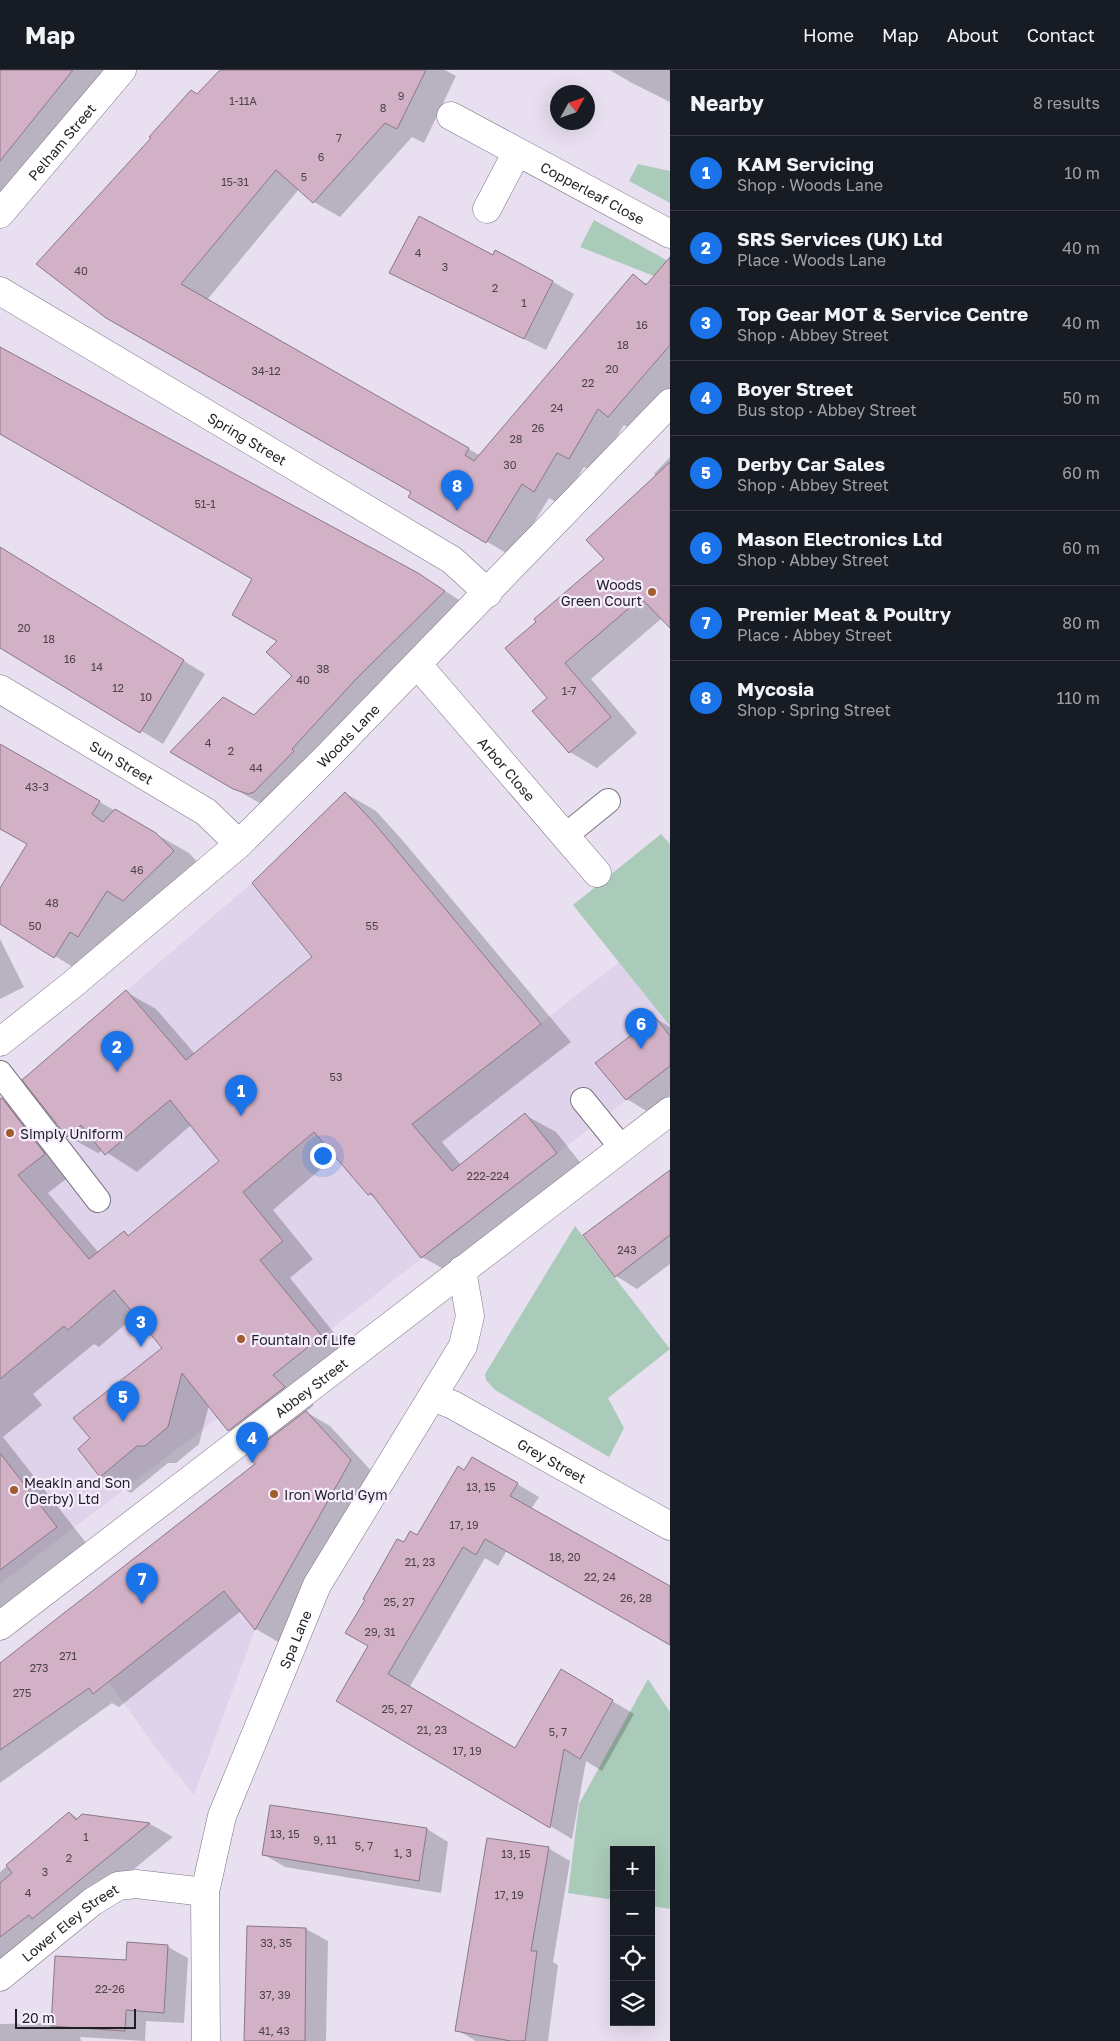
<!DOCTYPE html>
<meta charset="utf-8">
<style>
:root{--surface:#171b24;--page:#20242c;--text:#f1f3f6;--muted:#9ea1a6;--line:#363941;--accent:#1a73e8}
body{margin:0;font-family:"Golos Text",sans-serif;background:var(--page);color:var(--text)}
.controls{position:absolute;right:15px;bottom:15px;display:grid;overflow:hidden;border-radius:0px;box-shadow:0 5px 20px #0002}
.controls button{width:45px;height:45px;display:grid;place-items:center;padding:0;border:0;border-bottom:1px solid var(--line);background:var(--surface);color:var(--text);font:25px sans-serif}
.compass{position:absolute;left:550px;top:15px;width:45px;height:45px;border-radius:50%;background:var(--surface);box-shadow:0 5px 20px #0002;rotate:50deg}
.scale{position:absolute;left:15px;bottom:12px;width:121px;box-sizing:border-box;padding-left:5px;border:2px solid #211d24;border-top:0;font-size:14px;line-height:18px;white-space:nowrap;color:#211d24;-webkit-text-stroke:4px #f5edfe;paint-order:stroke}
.you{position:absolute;left:322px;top:1085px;width:18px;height:18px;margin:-12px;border:4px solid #fff;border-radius:50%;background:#1a73e8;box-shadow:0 0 0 8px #1a73e833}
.badge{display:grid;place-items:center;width:32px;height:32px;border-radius:50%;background:var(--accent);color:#fff;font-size:16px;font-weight:700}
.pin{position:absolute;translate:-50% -41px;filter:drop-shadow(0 1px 2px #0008)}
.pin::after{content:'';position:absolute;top:26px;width:18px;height:15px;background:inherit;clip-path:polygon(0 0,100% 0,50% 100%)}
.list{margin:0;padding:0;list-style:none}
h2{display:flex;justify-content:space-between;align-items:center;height:65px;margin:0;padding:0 20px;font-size:21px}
h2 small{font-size:16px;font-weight:400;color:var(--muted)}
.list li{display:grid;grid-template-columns:32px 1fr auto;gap:15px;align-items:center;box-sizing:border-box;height:75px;padding:0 20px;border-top:1px solid var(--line)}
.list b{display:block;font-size:19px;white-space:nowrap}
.list p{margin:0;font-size:16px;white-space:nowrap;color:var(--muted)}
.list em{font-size:16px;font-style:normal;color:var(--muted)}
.icon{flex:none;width:28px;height:28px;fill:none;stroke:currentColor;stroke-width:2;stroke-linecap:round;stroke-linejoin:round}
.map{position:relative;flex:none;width:670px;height:1971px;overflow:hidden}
header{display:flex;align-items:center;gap:30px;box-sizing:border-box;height:70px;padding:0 25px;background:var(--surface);border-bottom:1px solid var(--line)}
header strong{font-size:24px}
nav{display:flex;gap:28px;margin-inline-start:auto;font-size:18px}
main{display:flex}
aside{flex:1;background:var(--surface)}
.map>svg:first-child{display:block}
.built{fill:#dfd3eb}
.green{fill:#aacbb9}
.shadow{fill:#0003}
.building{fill:#d2b1c7;stroke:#897984}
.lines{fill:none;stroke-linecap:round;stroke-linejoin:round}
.service-casing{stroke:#7b7483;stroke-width:26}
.minor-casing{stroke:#7b7483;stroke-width:29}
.tertiary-casing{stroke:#7b7483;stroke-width:29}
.service{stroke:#fff;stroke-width:24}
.minor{stroke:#fff;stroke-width:28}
.tertiary{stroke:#fff;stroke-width:28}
.poi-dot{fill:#a15d2e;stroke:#f5edfe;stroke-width:2}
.labels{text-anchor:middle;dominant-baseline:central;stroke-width:4.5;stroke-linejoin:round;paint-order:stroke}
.number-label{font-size:11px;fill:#4d424d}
.street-label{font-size:14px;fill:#211d24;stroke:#f5edfe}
.poi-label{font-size:14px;fill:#211d24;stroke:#f5edfe;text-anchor:start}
</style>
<header>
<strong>Map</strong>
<nav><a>Home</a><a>Map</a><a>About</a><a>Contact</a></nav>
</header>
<main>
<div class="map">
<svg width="670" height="1971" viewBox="0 0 670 1971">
<rect width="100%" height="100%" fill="#e8dff1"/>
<path class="built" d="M252,813L430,1040L619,892L670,956V996L322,1266L260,1190L159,1274L218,1348L0,1514V1023L35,999Z
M313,1348L351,1390L255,1560L194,1725L159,1682L61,1546Z"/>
<path class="green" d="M638,94L670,101V133L629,111Z
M594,150L670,192L654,206L580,177Z
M661,764L670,774V956L573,835Z
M575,1156L670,1279L608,1328L624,1358L609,1387L495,1320L486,1310L485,1304Z
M648,1609L670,1642V1839L651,1836V1780H614V1830L568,1823L579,1734Z"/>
<path class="shadow" d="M0,0H119L0,150Z
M221,0H445L456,6L424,73L412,67L340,147L314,132L299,119L207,230L481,386L633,206L649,215L670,217V320L635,361L624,355L595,403L584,397L561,435L549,428L513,487L410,426L413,421L106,247L198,25Z
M610,0H670V32L630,12Z
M391,202L553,212L574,224L546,280Z
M0,278L418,504L475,540L265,736L233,718L254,647L294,606L254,509L0,363Z
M670,387V557L662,548L591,609L637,663L597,698L570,682L548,629L606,489L656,406L654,404Z
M0,477L205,604L163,674L0,576Z
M0,675L189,783L206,801L88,906L0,853V820L29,774L0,757Z
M345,723L376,741L404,772L571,972L442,1072L461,1095L525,1045L556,1062L587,1101L453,1204L422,1187L378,1130L369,1124L336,1086L273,1140L313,1189L290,1208L351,1284L303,1323L314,1335L306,1342L330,1356L375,1405L280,1573L256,1559L241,1541L119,1637L112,1633L0,1713V1595L257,1394L260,1378L229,1360L209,1335L199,1374L176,1393H168L131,1423L101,1406L92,1369L163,1278L136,1245L99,1277L94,1274L33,1324L42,1335L3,1367L87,1474L0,1542V1030L2,1029L32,1047L75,1102L48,1123L99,1183L124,1162L130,1166L220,1091L191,1055L137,1102L103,1080L98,1083L67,1066L126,922L156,939L195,984L314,888Z
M0,869L24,917L0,929Z
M655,948L670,957V1025L648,1042L627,1029Z
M670,1101V1194L637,1219L616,1206Z
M473,1388L539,1427L531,1439L670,1518V1575L507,1480L498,1496L485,1488L409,1618L515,1679L561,1600L634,1644L602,1701L586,1691L572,1769L338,1630L369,1576L404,1474L418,1467Z
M70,1743L79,1749L82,1746L150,1754L173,1767L57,1862L0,1900V1802Z
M427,1759L448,1772L441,1823L285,1797L263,1784Z
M548,1778L570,1791L553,1892L558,1895L548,1971H476L457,1960Z
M306,1859L328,1871L326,1971H246Z
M128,1874L168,1877L188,1888L184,1953L146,1951L145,1971L80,1967L81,1971H0V1954L52,1953L127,1892Z"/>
<path class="building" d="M0,0H73L0,91Z
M220,0H426L397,59L385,53L313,133L276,100L181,214L469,378L465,385L474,391L633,204L646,215L670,187V275L608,347L598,339L569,389L557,383L534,422L522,414L486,473L408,427L411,422L106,248L36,194L151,68L149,67L191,20L197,24Z
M419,146L493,185L495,180L553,211L524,269L389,203Z
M0,277L418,503L445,521L355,610L292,679L294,681L254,722L248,724L233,719L170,682L223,627L254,645L292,606L266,582L277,571L232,545L252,509L0,364Z
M670,392V558L641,528L565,593L611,647L569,683L532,641L547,628L505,578L536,552L534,549L604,489L586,470Z
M0,477L184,590L140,663L0,578Z
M0,674L100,731L92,744L103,752L115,739L156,763L174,781L123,831L107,821L78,867L70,862L54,888L0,854V818L27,774L0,759Z
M345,722L374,753L541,954L412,1054L452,1101L525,1043L557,1083L421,1188L371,1123L368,1125L314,1062L243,1122L283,1171L260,1190L322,1266L273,1305L285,1317L228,1361L182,1303L168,1357L145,1376H137L100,1407L78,1379L90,1368L73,1348L162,1278L114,1220L68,1260L64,1256L0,1309V1029L2,1028L45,1084L18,1105L89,1189L124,1161L128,1166L219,1091L170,1030L105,1085L81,1055L67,1067L22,1010L126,920L186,990L312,887L252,813Z
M655,947L670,966V996L626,1030L595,993Z
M670,1100V1165L615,1207L583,1165Z
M306,1341L351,1390L255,1560L224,1521L93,1624L89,1618L0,1680V1593L255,1394L248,1385Z
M0,1383L57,1457L0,1500Z
M472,1387L518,1413L510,1426L670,1516V1575L485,1469L476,1485L463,1477L388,1604L515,1678L561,1599L613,1630L580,1689L564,1679L550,1758L336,1631L368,1576L345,1563L365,1530L363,1529L397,1469L404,1472L410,1461L417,1465L458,1396L464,1400Z
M270,1735L427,1758L419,1811L262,1785Z
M69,1742L76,1750L82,1744L150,1753L32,1849L29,1845L0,1867V1813L12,1803L6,1795Z
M487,1768L549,1777L531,1881H537L525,1971H511L455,1961Z
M247,1856L306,1858L305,1971H244Z
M127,1872L168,1875L164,1943L126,1940L125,1961L51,1956L55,1886L126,1890Z"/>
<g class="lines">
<g class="service-casing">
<path id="service" d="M565,766L608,731
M0,1003L98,1130
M583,1030L622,1078"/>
</g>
<g class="minor-casing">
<g id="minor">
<path id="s1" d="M451,46L670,164"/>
<path d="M487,139L517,82"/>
<path id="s2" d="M0,144L122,0"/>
<path id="s3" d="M0,221L452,490L488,523"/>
<path id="s4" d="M417,594L597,803"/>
<path id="s5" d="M0,619L206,742L239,774"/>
<path id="s6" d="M0,972L73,914L239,774L328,686L670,333"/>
<path id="s7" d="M433,1327L453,1335L670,1456"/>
<path id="s8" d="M0,1907L92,1832L118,1816L136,1814L205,1822"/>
<path id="s9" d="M206,1971L205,1822L222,1746L317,1515L463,1276L470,1246L462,1200"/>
</g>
</g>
<g class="tertiary-casing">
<g id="tertiary">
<path id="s10" d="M0,1556L670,1041"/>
</g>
</g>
<use href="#service" class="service"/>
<use href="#minor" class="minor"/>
<use href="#tertiary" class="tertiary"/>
</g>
<g class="poi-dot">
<circle cx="652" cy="522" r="5"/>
<circle cx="10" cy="1063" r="5"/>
<circle cx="241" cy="1269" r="5"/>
<circle cx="14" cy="1420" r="5"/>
<circle cx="274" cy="1424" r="5"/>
</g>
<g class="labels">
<g class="number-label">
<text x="401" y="25">9</text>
<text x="243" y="30">1-11A</text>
<text x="383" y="37">8</text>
<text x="339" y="67">7</text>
<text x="321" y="86">6</text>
<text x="304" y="106">5</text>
<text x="235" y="111">15-31</text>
<text x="418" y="182">4</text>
<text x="445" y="196">3</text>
<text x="81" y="200">40</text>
<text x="495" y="217">2</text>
<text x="524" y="232">1</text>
<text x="642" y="254">16</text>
<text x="623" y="274">18</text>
<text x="612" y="298">20</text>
<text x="266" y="300">34-12</text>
<text x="588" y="312">22</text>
<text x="557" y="337">24</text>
<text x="538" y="357">26</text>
<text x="516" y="368">28</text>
<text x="510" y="394">30</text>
<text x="205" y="433">51-1</text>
<text x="24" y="557">20</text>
<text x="49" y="568">18</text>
<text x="70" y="588">16</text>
<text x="97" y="596">14</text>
<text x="323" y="598">38</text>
<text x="303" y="609">40</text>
<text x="118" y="617">12</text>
<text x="569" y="620">1-7</text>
<text x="146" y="626">10</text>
<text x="208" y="672">4</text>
<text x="231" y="680">2</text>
<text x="256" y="697">44</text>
<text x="37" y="716">43-3</text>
<text x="137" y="799">46</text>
<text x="52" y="832">48</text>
<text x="35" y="855">50</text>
<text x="372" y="855">55</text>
<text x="336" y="1006">53</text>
<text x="488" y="1105">222-224</text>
<text x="627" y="1179">243</text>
<text x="481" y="1416">13, 15</text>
<text x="464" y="1454">17, 19</text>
<text x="565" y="1486">18, 20</text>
<text x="420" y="1491">21, 23</text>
<text x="600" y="1506">22, 24</text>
<text x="636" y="1527">26, 28</text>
<text x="399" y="1531">25, 27</text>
<text x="380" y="1561">29, 31</text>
<text x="68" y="1585">271</text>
<text x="39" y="1597">273</text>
<text x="22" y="1622">275</text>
<text x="397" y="1638">25, 27</text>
<text x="432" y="1659">21, 23</text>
<text x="558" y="1661">5, 7</text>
<text x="467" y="1680">17, 19</text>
<text x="285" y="1763">13, 15</text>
<text x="86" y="1766">1</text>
<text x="325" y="1769">9, 11</text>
<text x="364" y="1775">5, 7</text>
<text x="403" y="1782">1, 3</text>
<text x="516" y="1783">13, 15</text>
<text x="69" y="1787">2</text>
<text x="45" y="1801">3</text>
<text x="28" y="1822">4</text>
<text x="509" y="1824">17, 19</text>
<text x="276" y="1872">33, 35</text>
<text x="110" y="1918">22-26</text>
<text x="275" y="1924">37, 39</text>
<text x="274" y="1960">41, 43</text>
</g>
<g class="street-label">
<text stroke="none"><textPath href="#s2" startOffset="95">Pelham Street</textPath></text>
<text stroke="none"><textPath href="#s1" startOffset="161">Copperleaf Close</textPath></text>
<text stroke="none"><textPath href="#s3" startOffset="288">Spring Street</textPath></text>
<text stroke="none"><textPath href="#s6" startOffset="464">Woods Lane</textPath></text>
<text stroke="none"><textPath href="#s5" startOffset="142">Sun Street</textPath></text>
<text stroke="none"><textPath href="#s4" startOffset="138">Arbor Close</textPath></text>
<text stroke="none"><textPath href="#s10" startOffset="392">Abbey Street</textPath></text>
<text stroke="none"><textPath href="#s7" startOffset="135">Grey Street</textPath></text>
<text stroke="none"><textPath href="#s9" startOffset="418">Spa Lane</textPath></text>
<text stroke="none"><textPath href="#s8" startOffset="89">Lower Eley Street</textPath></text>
</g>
<g class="poi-label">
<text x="642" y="514" text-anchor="end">Woods<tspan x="642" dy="16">Green Court</tspan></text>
<text x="20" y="1063">Simply Uniform</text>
<text x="251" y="1269">Fountain of Life</text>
<text x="24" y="1412">Meakin and Son<tspan x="24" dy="16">(Derby) Ltd</tspan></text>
<text x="284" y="1424">Iron World Gym</text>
</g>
</g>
</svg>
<div class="controls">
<button>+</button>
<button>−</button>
<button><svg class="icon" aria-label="locate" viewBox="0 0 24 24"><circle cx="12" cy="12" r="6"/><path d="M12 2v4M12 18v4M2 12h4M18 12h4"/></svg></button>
<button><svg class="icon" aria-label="layers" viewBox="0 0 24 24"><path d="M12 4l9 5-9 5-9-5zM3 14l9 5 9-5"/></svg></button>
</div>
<svg class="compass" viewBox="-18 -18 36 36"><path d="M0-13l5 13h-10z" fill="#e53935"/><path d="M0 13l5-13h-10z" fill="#9ea1a6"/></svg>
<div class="scale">20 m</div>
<div class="you"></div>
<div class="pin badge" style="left:241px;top:1046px">1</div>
<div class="pin badge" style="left:117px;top:1002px">2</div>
<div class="pin badge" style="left:141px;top:1277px">3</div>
<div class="pin badge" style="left:252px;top:1393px">4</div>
<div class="pin badge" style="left:123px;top:1352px">5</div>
<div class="pin badge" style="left:641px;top:979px">6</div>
<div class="pin badge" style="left:142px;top:1534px">7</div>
<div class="pin badge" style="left:457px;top:441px">8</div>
</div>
<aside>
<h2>Nearby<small>8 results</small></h2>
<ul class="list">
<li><span class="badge">1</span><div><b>KAM Servicing</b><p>Shop · Woods Lane</p></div><em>10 m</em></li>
<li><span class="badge">2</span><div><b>SRS Services (UK) Ltd</b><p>Place · Woods Lane</p></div><em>40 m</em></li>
<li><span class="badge">3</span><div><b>Top Gear MOT &amp; Service Centre</b><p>Shop · Abbey Street</p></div><em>40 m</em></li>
<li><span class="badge">4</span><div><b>Boyer Street</b><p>Bus stop · Abbey Street</p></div><em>50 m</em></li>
<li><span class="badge">5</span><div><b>Derby Car Sales</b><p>Shop · Abbey Street</p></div><em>60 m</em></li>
<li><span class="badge">6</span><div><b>Mason Electronics Ltd</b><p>Shop · Abbey Street</p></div><em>60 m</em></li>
<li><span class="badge">7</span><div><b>Premier Meat &amp; Poultry</b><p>Place · Abbey Street</p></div><em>80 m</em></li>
<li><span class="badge">8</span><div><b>Mycosia</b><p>Shop · Spring Street</p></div><em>110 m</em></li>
</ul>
</aside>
</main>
